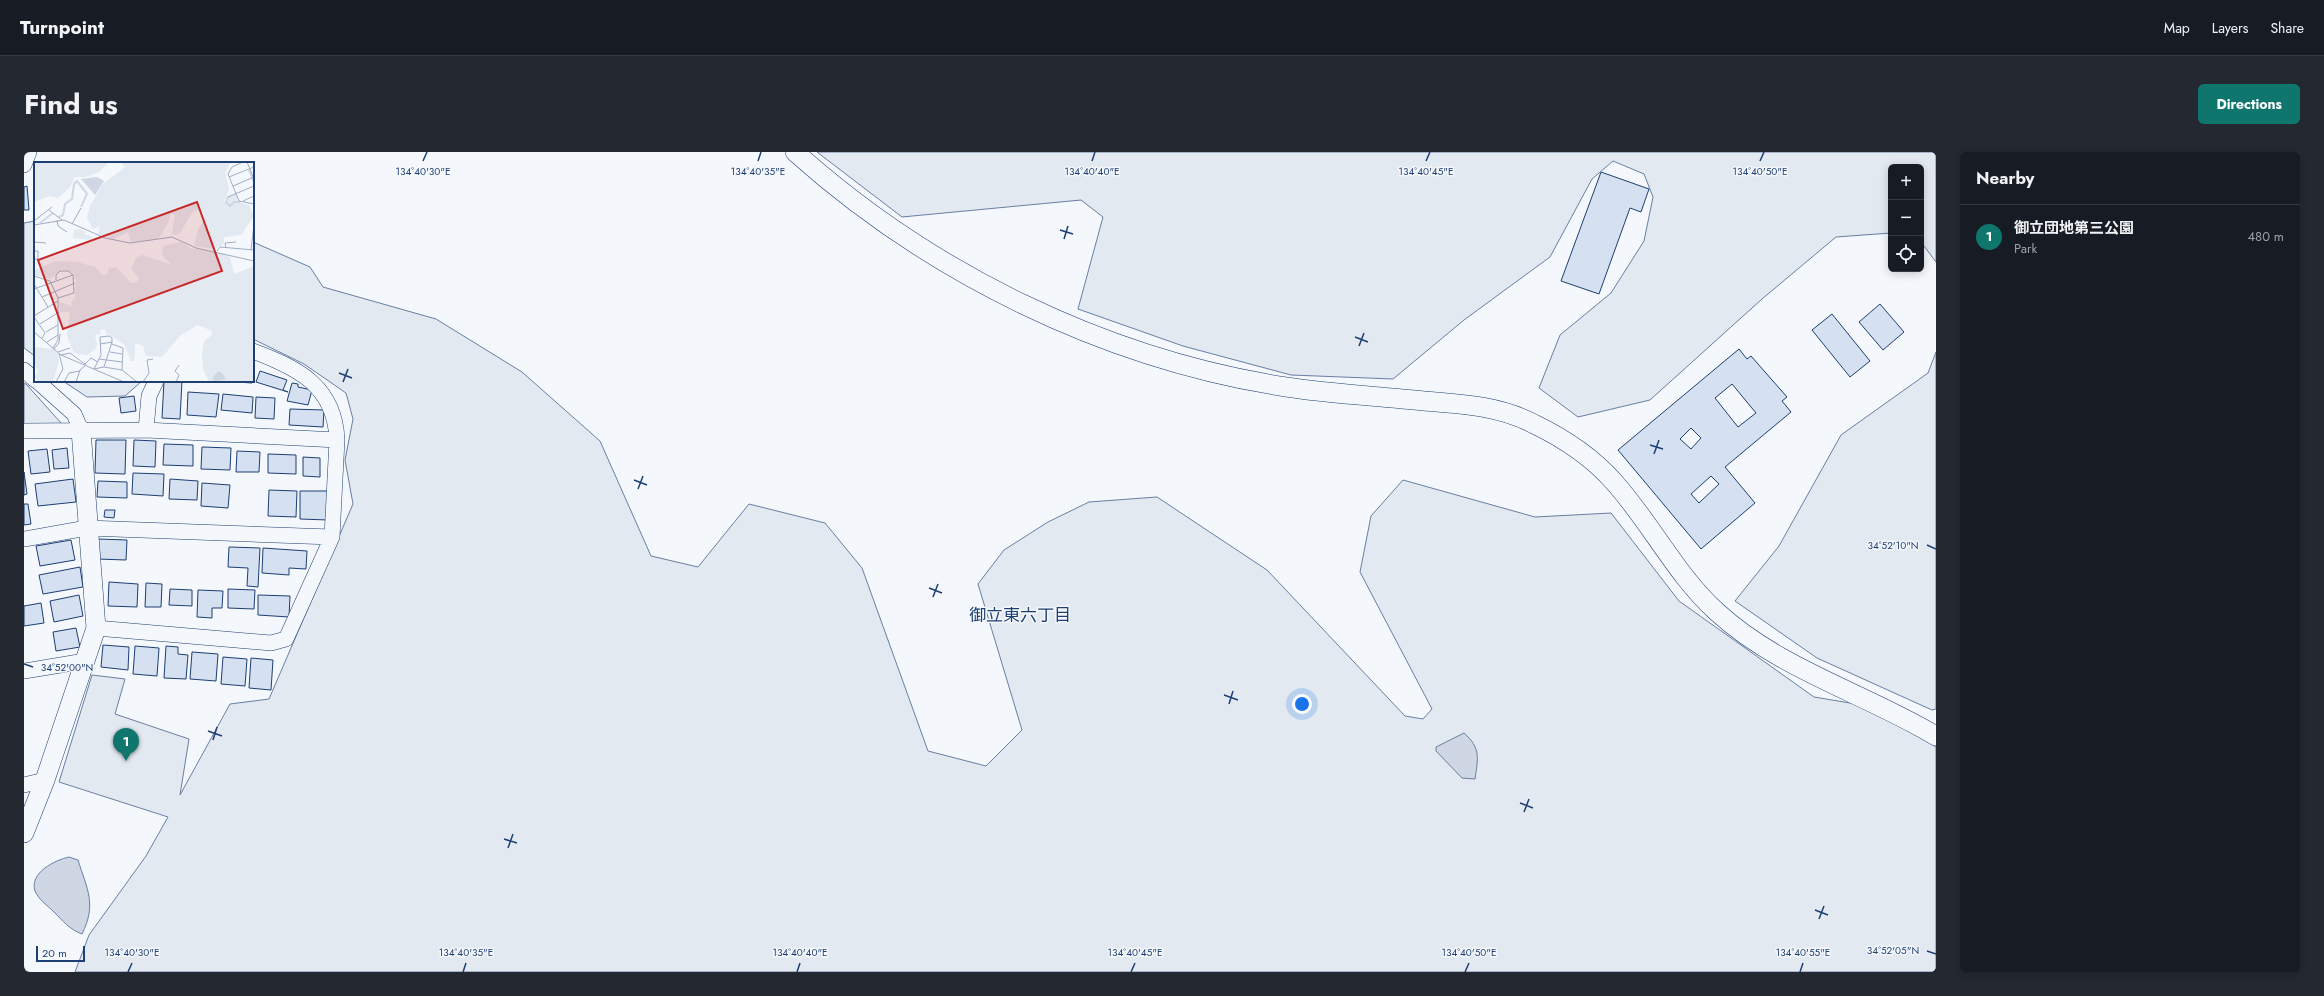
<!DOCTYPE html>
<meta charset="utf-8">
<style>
:root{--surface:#171b24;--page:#242831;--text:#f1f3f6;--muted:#9ea1a6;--line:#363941;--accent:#0f766e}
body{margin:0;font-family:Jost,"Noto Sans JP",sans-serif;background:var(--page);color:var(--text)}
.controls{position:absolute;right:12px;top:12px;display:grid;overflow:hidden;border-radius:6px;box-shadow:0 2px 10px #0003}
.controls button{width:36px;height:36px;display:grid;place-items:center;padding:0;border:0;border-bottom:1px solid var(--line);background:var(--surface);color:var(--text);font:20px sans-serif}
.scale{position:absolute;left:12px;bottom:10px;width:49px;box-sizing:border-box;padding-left:4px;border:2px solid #1d3f73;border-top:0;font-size:11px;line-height:14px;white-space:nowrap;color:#1d3f73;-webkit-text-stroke:3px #f4f7fb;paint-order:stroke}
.you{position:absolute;left:1278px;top:552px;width:14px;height:14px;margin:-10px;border:3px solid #fff;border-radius:50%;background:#1a73e8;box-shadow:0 0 0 6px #1a73e833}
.badge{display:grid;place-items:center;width:26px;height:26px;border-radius:50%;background:var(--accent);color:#fff;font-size:13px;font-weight:700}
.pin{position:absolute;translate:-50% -33px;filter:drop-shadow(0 1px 2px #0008)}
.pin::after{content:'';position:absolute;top:21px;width:14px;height:12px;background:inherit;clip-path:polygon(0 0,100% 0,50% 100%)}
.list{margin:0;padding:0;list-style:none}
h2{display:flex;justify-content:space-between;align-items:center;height:52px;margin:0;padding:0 16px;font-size:17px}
h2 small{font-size:13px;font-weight:400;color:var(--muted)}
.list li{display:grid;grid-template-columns:26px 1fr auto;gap:12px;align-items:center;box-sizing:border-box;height:64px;padding:0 16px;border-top:1px solid var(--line)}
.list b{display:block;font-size:15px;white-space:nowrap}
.list p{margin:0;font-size:13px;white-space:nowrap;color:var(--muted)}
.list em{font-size:13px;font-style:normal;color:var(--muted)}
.icon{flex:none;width:22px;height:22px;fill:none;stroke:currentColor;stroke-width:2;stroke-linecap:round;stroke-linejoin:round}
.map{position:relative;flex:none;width:1912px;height:820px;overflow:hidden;border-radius:6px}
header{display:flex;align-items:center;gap:24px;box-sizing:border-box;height:56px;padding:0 20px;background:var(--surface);border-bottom:1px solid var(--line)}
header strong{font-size:19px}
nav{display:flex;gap:22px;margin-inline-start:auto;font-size:14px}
.intro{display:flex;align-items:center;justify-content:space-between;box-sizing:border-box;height:96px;padding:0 24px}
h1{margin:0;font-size:28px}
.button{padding:10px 18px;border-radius:6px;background:var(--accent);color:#fff;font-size:14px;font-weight:700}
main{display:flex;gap:24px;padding:0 24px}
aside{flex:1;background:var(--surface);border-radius:6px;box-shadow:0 2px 10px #0003}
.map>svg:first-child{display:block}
.green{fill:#e3e9f0;stroke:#687fa3}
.water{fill:#cfd7e4;stroke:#687fa3}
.building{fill:#d5e0f0;stroke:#1d3f73;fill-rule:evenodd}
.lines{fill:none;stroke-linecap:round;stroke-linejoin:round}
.minor-casing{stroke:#1d3f73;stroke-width:16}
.tertiary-casing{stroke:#1d3f73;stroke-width:20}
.minor{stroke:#f4f7fb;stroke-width:15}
.tertiary{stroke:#f4f7fb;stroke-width:19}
.ticks{fill:none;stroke:#1d3f73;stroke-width:1.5}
.labels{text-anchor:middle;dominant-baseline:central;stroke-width:3;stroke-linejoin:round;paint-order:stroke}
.neighbourhood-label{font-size:17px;fill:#1d3f73;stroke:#f4f7fb}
.inset-river{fill:none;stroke:#cfd7e4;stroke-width:2}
.inset-road{fill:none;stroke:#9eadc5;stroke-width:1}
.view{fill:#c62828;fill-opacity:0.15;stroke:#c62828;stroke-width:2}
.inset-edge{fill:none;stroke:#1d3f73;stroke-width:2}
.ticks-label{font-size:10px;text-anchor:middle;fill:#1d3f73;stroke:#f4f7fb;stroke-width:3;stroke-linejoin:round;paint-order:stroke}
</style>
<header>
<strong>Turnpoint</strong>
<nav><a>Map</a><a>Layers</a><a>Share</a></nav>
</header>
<div class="intro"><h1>Find us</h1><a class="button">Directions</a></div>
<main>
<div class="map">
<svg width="1912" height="820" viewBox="0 0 1912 820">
<rect width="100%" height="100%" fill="#f4f7fb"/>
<path class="green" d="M793,0H1912V110L1897,90V15H1867V81L1812,85L1738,147L1626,248L1554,265L1515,236L1536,183L1587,141L1620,89L1629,45L1620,22L1589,9L1568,27L1526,105L1440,168L1369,227L1267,223L1159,194L1054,157L1079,65L1057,48L878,65Z
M11,69V204L0,196V71Z
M229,90L286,115L299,135L412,167L498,220L576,289L627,404L674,415L725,352L801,371L838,416L904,599L962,614L998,578L954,432L980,398L1024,370L1065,350L1133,345L1243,418L1381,564L1399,567L1408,557L1336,420L1347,364L1379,328L1511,365L1587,361L1655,449L1790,545L1838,553L1912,595V820H51L65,783L122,704L144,665L35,630L68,523L101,527L91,562L165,587L156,643L206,552L245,547L329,352L321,308L329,267L322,241L280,212L229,187Z
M1912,200V557L1908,558L1793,506L1711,449L1755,394L1817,283L1904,221Z
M39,229H118L101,244L63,245Z
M0,231L2,232L38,272L0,273Z"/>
<path class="water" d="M1440,581C1457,596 1454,606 1451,627L1438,626L1412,599V595Z
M45,705L54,708C63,737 73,752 58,782C45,777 39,769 30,760C23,753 15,748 11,739C5,721 31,708 45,705Z"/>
<path class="building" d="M1577,20L1625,37L1617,60L1606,56L1575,142L1537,129Z
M3,34L5,58H0V35Z
M1856,152L1880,180L1859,198L1835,170Z
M1808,162L1846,209L1826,225L1788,178Z
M1715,197L1723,207L1727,204L1763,245L1758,249L1767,260L1701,315L1731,351L1677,397L1594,298ZM1708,232L1732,261L1714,275L1691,246ZM1667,276L1677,286L1667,297L1656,287ZM1687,324L1695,332L1675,351L1667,342Z
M236,219L263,228L259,238L264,240L232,230Z
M140,229H158L156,267L138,266Z
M199,229H228V231Z
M268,231L274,232V235L288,238L284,253L263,249Z
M164,240L195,242L192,265L163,263Z
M199,242L229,245L228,261L197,258Z
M110,244L112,259L97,261L95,246Z
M232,245L251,246L250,267L231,266Z
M266,257L300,258L299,275L265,273Z
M72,288H102L101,322L71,321Z
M110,288L132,289L131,315L109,314Z
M140,292L169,293V314L139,313Z
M178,295L207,296L206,318L177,317Z
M43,296L45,316L30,317L28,298Z
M23,297L26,320L7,322L4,299Z
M213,299L236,300L235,320H212Z
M244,302L272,303V322L244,321Z
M279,305L296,306V325L279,324Z
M0,320L3,342L0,343Z
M109,321L140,322L139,344L108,342Z
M49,327L52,350L14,354L11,332Z
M146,327L174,329L173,348L145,347Z
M74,329L103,330V346L73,345Z
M178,331L206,333L204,356L177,354Z
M245,338L273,339L272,365L244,364Z
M276,339H304V368L276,367Z
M0,352H4L7,372L0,373Z
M81,358H91L90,366L80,365Z
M74,387L103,388L102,408L73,407Z
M47,388L51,408L16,414L12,394Z
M205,395L236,396L234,435L223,434L224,416L204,415Z
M239,396L283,399L282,417L265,416V423L238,421Z
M56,415L59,435L19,442L15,423Z
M85,430L114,432L113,455L84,454Z
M122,431L138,432L137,455H121Z
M146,437L168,438V454L145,453Z
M204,437L231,438L230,457L204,456Z
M174,438L199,439L198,456H188V466L173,465Z
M55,443L59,464L30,470L26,449Z
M234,443L266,444L265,465L234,463Z
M17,451L20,471L0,474V454Z
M52,476L56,495L32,499L29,480Z
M79,493L105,495L104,518L77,515Z
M111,494L135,496L133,524L109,522Z
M142,494L154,495V502L164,503L162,527L140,526Z
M168,500L194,502L192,529L166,527Z
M199,505L223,507L221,534L197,532Z
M227,506L249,508L247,538L225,536Z"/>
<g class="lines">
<g class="minor-casing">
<path id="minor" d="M0,13L5,0
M229,199C274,216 311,234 313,288
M0,218L11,228
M13,229L50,262L57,278
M122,278L125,244L132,229
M0,279L122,278L313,288L308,385L262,487L247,491L72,476
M0,387L63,376L308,385
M0,519L61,509
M0,633L21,628"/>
</g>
<g class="tertiary-casing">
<path id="tertiary" d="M771,0C906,121 1081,207 1262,235C1307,242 1354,244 1400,249C1438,252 1476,254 1510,272C1539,286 1569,306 1590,330C1627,371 1652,423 1693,460C1755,517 1840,541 1912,584
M0,681L21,628L72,476L57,278"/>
</g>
<use href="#minor" class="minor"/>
<use href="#tertiary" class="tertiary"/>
</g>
<path class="ticks" d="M399,9L403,0M734,9L737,0M1068,9L1071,0M1402,9L1406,0M1736,9L1740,0M1036,78L1049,82M1040,87L1044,74M1331,185L1344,190M1335,194L1340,181M315,221L328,226M319,230L324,217M1626,293L1639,297M1630,302L1635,288M610,328L623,333M614,337L619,324M1903,393L1912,397M905,436L918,441M909,445L914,432M0,512L9,515M1200,543L1214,548M1205,552L1209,539M184,579L198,584M189,588L193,575M1496,651L1509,656M1500,660L1505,647M480,687L493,691M484,696L489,682M1791,758L1804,763M1795,767L1800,754M1903,799L1912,802M104,820L108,811M439,820L442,811M773,820L776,811M1107,820L1111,811M1441,820L1445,811M1776,820L1779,811"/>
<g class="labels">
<g class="neighbourhood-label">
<text x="996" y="463">御立東六丁目</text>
</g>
</g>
<g transform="translate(10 10)">
<rect width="220" height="220" fill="#f4f7fb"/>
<path d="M0,0H75L65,10L51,15H41L36,25L24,36L16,34L0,40ZM87,0H204L195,2L191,11L195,27L190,39L195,43L193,36L202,32L204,40L215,43L220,54L207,73L190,75V82L180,87L160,84L164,67L170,59V51L164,48L158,50L147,70L142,73L138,72L141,53L137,51L134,61L125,76L116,79L97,80L94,70L79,77L64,72L66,64L59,67L53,56L56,44L68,23L91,5ZM45,67L52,70L51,72L59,75L55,78L39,76L40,68ZM147,80L156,86L187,91L196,95L200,112L220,104V220H175L169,207L168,192L170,179L177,174L178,169L164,163L147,173L128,195L112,194L109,184L101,181V193L100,199H97L90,182L72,171L71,167L66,168L67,172L61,173L63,183L61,187L53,193L40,191L33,174L36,150H26L25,140L35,143L37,146L38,138L41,137L42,118L39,111L28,107L16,117L0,113V108L22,99L43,100L61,105L68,113H73L75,106L82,105L97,121H103L105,116L97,106L103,95L109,93L138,103L128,93L129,84ZM0,185L19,187L23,190L25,198L19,220L4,219L0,214L4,211L0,199Z" fill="#e3e9f0"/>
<path d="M63,15L70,19L61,33L47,17ZM184,209L188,211L192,217L180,220L179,215Z" fill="#cfd7e4"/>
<path class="inset-river" d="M215,8L220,20M194,34L192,40L196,44L200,40H206M25,55L29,53L31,42L38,37L40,22L43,19L53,32L47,45M6,61L19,51"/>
<path class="inset-road" d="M209,0L198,5L194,12L205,39L220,42M213,0L220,17M195,15L220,5M199,24L220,15M194,35L220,24M209,39L220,34M15,48L28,58M23,58L24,64L33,70M0,59L18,45M38,62L47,46M0,63L30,58L71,76L96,81L138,75L162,86L220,99M0,80L12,81M192,86L191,81L202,80M217,88L220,62M0,89H4V97H0M183,89L186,85L220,88M0,114L16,119L24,136V178L19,186M22,118V113L26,109H34L39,113M0,122L14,145M0,127L39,113L40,131L24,136M8,135L41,121M0,154L24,139M0,155L11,171L8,176M6,162L25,150M0,170L27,193L90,220M12,170L24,163M75,174L78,176V180L70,205L60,207L67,193L66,175ZM13,180L24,173M66,182L78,180M20,187L25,181L26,172M24,190L36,186M76,190L88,192M27,193L36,191L52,203L46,208L42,220M65,197L88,200M51,202L57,196L64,200M70,205L88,208L89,186L78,182M88,208L103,220M22,220L29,207L25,191M30,220L35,211L46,209M109,220L115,211L113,198L119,197M142,220L145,213L141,209L145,203"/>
<path class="view" d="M163,40L188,109L29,167L4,98Z"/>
<rect width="220" height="220" class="inset-edge"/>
</g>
<g class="ticks-label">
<text x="399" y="23">134°40'30"E</text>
<text x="734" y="23">134°40'35"E</text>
<text x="1068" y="23">134°40'40"E</text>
<text x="1402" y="23">134°40'45"E</text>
<text x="1736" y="23">134°40'50"E</text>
<text x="1869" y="397">34°52'10"N</text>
<text x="43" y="519">34°52'00"N</text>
<text x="1869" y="802">34°52'05"N</text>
<text x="108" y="804">134°40'30"E</text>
<text x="442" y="804">134°40'35"E</text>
<text x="776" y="804">134°40'40"E</text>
<text x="1111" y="804">134°40'45"E</text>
<text x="1445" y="804">134°40'50"E</text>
<text x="1779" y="804">134°40'55"E</text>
</g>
</svg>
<div class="controls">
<button>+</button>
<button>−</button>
<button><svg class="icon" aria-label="locate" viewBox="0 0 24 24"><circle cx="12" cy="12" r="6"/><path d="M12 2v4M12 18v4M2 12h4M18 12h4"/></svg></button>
</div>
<div class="scale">20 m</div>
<div class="you"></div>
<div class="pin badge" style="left:102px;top:609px">1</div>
</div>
<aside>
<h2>Nearby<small></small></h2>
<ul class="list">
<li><span class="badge">1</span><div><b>御立団地第三公園</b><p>Park</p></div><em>480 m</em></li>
</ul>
</aside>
</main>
